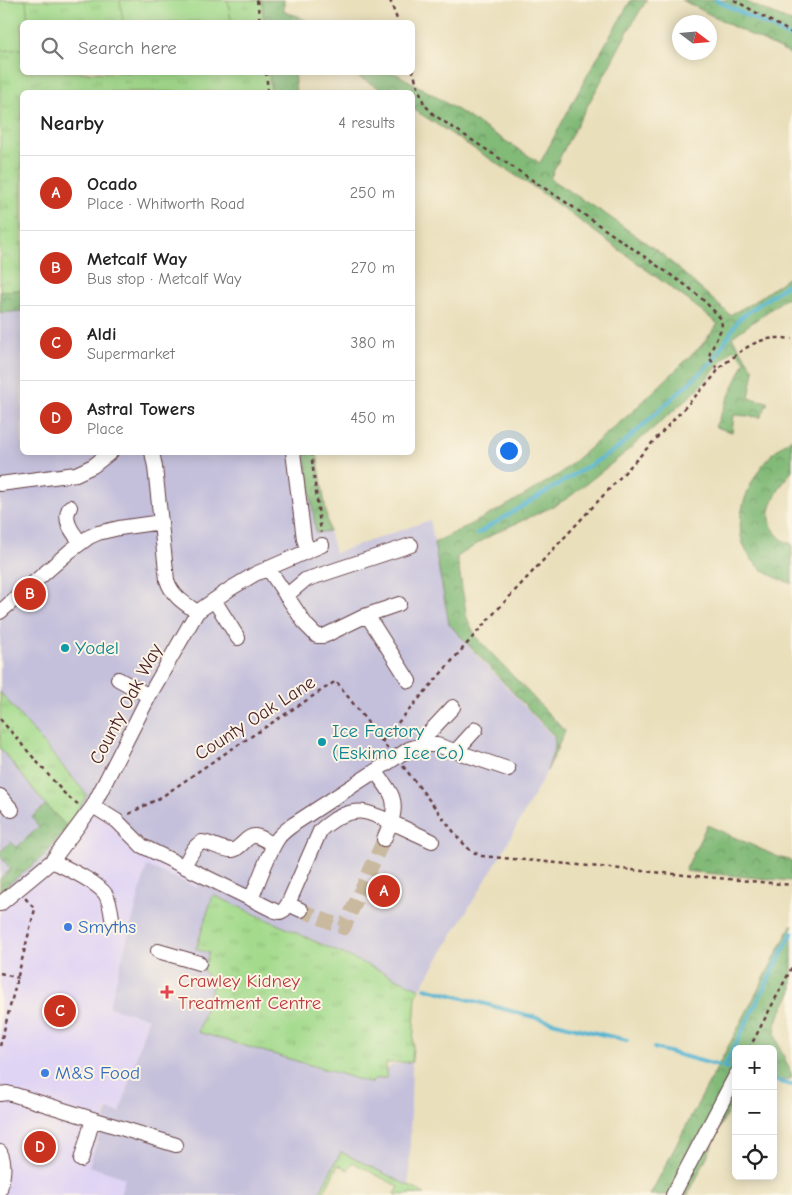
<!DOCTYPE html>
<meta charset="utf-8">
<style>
:root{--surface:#fff;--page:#f6f6f6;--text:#222;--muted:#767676;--line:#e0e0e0;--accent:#c8321e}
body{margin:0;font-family:"Comic Neue",sans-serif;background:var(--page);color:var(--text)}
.controls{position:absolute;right:15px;bottom:15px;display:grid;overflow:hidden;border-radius:8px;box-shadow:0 2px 12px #0003}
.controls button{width:45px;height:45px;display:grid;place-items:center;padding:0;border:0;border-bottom:1px solid var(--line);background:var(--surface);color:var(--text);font:25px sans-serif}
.compass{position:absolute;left:672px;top:15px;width:45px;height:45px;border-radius:50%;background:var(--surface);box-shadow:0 2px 12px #0003;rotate:106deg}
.you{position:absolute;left:508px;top:450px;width:18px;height:18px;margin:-12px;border:4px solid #fff;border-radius:50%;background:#1a73e8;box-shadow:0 0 0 8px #1a73e833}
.badge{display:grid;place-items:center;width:32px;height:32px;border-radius:50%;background:var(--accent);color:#fff;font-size:16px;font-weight:700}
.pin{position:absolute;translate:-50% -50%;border:2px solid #fff;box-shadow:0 1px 5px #0006}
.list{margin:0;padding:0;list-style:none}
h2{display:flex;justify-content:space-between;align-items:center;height:65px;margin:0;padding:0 20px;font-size:21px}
h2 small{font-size:16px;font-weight:400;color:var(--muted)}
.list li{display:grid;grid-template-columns:32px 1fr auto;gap:15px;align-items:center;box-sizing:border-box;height:75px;padding:0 20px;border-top:1px solid var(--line)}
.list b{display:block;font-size:19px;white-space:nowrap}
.list p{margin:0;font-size:16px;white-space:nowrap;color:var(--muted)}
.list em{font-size:16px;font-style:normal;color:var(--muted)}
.icon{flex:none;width:28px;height:28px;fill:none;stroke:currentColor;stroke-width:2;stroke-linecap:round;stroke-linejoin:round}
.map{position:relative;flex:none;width:792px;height:1195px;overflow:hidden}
.search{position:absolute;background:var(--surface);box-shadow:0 2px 12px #0003;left:20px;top:20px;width:395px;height:55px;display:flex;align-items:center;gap:12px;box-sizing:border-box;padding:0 18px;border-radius:8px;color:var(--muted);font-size:19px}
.panel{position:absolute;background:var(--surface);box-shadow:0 2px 12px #0003;left:20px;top:90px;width:395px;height:365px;border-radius:8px}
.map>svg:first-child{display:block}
.built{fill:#e0d4f4}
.industrial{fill:#c4c0db}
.grass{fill:url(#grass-tufts);stroke:#767c5c}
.forest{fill:url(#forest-crowns);stroke:#666c52}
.pitch{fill:#a3da8c;stroke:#767c5c}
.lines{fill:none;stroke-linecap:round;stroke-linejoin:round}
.stream{stroke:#53b4d2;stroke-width:4}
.minor-tunnel{stroke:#c9b99e;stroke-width:14;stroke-dasharray:14 7;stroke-linecap:butt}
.minor-casing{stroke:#623c41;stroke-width:16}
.path{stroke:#623c41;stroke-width:2.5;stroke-dasharray:4 4;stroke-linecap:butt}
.minor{stroke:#fff;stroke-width:14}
.culture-dot{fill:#0f9aa8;stroke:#fcf5e5;stroke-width:2}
.shop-dot{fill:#3f7fe0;stroke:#fcf5e5;stroke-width:2}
.health-dot{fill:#e0444e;stroke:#fcf5e5;stroke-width:2}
.labels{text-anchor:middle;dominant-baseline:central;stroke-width:4;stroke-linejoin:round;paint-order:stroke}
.culture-label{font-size:19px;fill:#0d838f;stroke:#fcf5e5;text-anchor:start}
.street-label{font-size:19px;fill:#4a1f2b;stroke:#fcf5e5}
.shop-label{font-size:19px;fill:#366cbe;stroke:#fcf5e5;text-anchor:start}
.health-label{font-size:19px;fill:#be3a42;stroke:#fcf5e5;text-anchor:start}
</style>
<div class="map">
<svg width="792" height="1195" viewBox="0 0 792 1195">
<defs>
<pattern id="grass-tufts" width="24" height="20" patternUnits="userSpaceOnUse" patternTransform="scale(1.25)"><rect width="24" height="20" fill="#a3da8c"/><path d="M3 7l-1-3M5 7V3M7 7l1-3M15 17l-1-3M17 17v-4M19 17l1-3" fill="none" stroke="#8ebb79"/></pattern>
<pattern id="forest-crowns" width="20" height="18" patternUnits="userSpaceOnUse" patternTransform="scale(1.25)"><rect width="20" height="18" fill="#82ba78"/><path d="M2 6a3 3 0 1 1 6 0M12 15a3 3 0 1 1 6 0" fill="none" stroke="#6c9763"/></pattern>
</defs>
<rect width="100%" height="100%" fill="#fcf5e5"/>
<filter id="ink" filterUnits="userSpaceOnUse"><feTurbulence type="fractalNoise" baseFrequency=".02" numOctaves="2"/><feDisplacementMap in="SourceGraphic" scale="10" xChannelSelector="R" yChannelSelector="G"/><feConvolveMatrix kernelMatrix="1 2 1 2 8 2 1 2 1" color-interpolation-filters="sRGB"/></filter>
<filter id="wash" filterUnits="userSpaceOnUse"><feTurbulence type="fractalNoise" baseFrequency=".0096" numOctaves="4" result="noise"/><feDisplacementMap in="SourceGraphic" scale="20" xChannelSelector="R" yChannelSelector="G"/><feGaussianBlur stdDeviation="1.12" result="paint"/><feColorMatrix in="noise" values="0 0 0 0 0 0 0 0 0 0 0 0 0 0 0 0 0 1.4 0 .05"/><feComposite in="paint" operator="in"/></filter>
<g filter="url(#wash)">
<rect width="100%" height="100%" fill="#e9dfbb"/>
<path class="built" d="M93,806L202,875L199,888L148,1018L120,1114L107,1110L89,1166L126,1178L120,1195H0V904Z"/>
<path class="industrial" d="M22,311V452L305,453L316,533L329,531L335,553L430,520L439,565L470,648L555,739V746L547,771L502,853L420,989L214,895L196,949L209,953L371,1083L392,1065L412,1062L409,1186L341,1152L318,1195H120L125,1178L89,1166L108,1110L120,1113L148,1018L109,1007L147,866L198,888L202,875L142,846L93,806L52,861L0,904V313Z"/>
<path class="grass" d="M0,0H262L264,22H22V72L269,73L271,92H22V290L0,291Z
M0,692L87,795L67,827L46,805L0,748Z
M213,895L420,989L416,997L412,1062L386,1063V1078L374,1079L371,1083L198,1032L213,984L203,970L209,953L196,949Z
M341,1152L425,1194L397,1195L395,1194L399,1187L352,1162L348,1170L338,1165L322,1195H318Z"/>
<path class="forest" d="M262,0H284V12L298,16L309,22H264Z
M631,0H647C628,28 614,58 598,87C581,117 564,147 550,179L604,213L663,255L730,315L752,303L792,275V294L732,337L754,370L749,398L768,402L761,417L734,415L732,432L715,427L745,361L733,349L695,392L620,457L568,498L554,506L495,533L477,544L457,557L467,618L476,637L565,731L547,771L555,746V743L554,736L449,624L434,543L506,506L558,475L632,412L701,346L718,324L689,301L538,190L413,109L412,92H387L351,73H395L432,94L540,163L588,74Z
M682,0H742L792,22V55L734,27Z
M269,73H294L296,92H271Z
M22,290V311L0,313V291Z
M792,438C792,445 792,465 792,470C791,473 787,477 785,480C776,494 763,513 774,530C778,537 784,542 792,544V584C780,579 767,575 758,566C724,536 745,483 771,455C777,449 784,444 792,438Z
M305,453H317L329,531L316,533Z
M46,805L67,827L49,850L40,859L0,891V879L11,869L0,856V852L11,842L16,848L39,827L32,817Z
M707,825L776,856L792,861V881L685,871Z
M792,924V991L779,1016L776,1026L775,1034L779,1046L792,1075V1078L773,1083V1049H736V1101C725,1114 719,1131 712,1146C704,1163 696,1179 688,1195H650C697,1104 746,1015 792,924Z"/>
<path class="pitch" d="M0,0H26L28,22H22V49L0,51Z
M120,0H228L231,22H123Z"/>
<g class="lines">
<path class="stream" d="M716,0L792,38
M477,534L618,448L713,361L739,319L792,281
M425,988C493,1005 559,1026 627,1040
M654,1048L719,1066
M728,1068L724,1067L792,933
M773,1080L792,1085"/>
</g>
</g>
<g filter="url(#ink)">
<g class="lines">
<path class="minor-tunnel" d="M301,910L344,928L384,839"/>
<g class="minor-casing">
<path id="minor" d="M152,452L155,467L167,580C172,596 184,603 197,612
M293,452L304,539L308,551
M0,484L76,474L93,466L111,452
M70,507C62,520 73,533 81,543
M268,568L306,625L317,636H324L367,615L409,681
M286,596L305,580L411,545
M214,600L238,638
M0,612L70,551L89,537L98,533L119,528L161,522
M367,615L399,604
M118,679L149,696
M422,745L424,738L453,707
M456,751L476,729
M0,796L12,810
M93,806L117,821L142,846L251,899C259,881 268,852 279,837C283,832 289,828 294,824L409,749L422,745H437L508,769
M384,839L391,822L432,841
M52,861C66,868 98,882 106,895C110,903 111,910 112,918
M184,866C189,858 193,846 202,842C211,843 224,851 233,850C237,849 240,846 243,843C255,830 260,838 274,845
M251,899L275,911L280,912L284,910L288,904L320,831C324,826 330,823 335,819C358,806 369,812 391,822C399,798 389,790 375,771
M0,904L52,861L93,806L149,696L197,612L230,589L255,574L322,545
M288,904L301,910
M158,951L199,963
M0,1094L7,1093L15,1095L176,1145
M0,1152C6,1164 3,1177 0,1189
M81,1160L93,1119
M673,1195L736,1075"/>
</g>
<path class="path" d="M257,0L260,22
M390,0L398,22
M734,0L792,33
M412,69L424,104L434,115L570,205L688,287L700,297L715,312L721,319L722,327L710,353L709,357L717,369
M266,72L268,92
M311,452L321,533
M0,719L64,793L72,800L78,804
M382,741L485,623L715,375C719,367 724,364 731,359C750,343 766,335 792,339
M403,766L460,840L471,851L482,856L792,885
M129,814L163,796L212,762L336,681L388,749
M0,973L18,978
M0,1046L35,909L25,898
M749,1049L792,967"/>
<use href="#minor" class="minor"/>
</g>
</g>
<g class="culture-dot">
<circle cx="65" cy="648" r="5"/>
<circle cx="322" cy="742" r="5"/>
</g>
<g class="shop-dot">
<circle cx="68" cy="927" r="5"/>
<circle cx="45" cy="1073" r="5"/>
</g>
<path class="health-dot" d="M164.5 984.5h5v5h5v5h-5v5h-5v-5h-5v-5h5z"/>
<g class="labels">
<g class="culture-label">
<text x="75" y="648">Yodel</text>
<text x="332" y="731">Ice Factory<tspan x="332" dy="22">(Eskimo Ice Co)</tspan></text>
</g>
<g class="street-label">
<text transform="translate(126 704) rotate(-62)">County Oak Way</text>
<text transform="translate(255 718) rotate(-33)">County Oak Lane</text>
</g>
<g class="shop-label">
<text x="78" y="927">Smyths</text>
<text x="55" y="1073">M&amp;S Food</text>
</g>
<g class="health-label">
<text x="178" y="981">Crawley Kidney<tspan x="178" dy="22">Treatment Centre</tspan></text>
</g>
</g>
</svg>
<div class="controls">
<button>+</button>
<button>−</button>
<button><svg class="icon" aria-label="locate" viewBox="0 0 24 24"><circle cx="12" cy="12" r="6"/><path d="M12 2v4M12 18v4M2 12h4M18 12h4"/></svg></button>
</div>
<svg class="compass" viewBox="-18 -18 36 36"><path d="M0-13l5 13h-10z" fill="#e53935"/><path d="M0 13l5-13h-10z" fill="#767676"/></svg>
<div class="you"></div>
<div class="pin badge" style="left:384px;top:891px">A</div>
<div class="pin badge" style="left:30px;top:594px">B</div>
<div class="pin badge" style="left:60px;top:1011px">C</div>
<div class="pin badge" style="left:40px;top:1147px">D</div>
<div class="search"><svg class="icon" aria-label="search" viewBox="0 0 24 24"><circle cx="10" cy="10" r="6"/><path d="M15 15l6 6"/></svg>Search here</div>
<section class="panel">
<h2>Nearby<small>4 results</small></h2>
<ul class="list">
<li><span class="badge">A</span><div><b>Ocado</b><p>Place · Whitworth Road</p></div><em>250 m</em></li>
<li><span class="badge">B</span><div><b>Metcalf Way</b><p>Bus stop · Metcalf Way</p></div><em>270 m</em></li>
<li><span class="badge">C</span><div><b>Aldi</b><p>Supermarket</p></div><em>380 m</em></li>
<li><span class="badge">D</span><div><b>Astral Towers</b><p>Place</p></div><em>450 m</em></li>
</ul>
</section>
</div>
